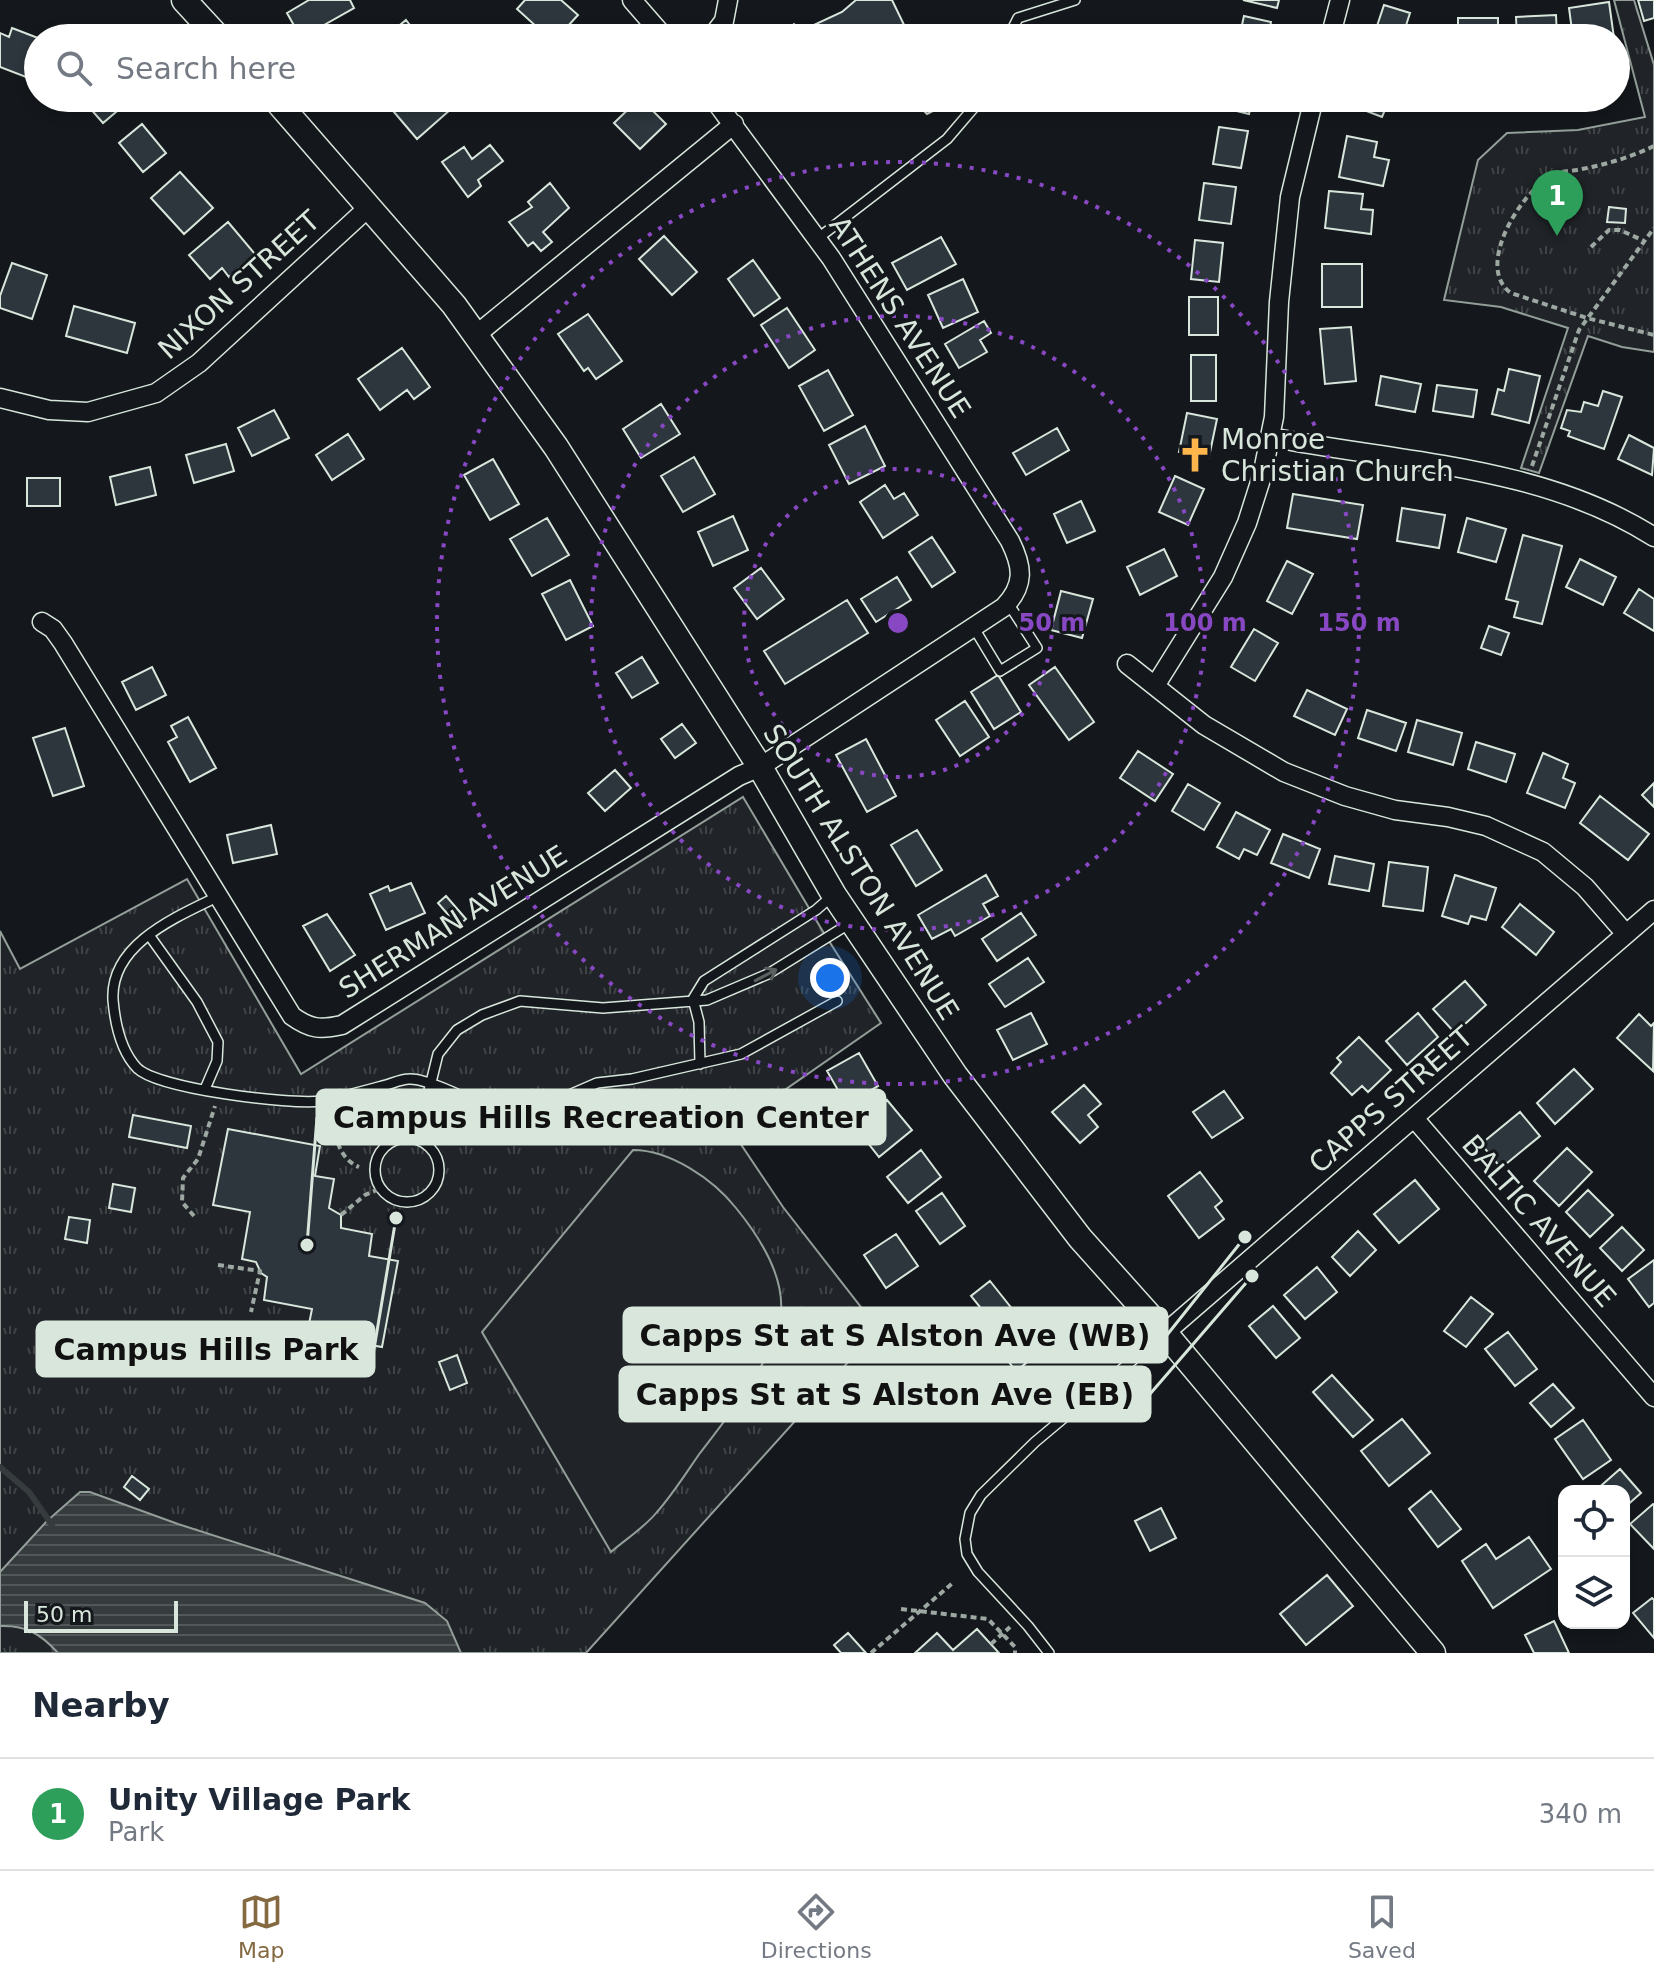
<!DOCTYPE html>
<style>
:root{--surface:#fff;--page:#f2f2f3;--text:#1f2937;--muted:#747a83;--line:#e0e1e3;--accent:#846941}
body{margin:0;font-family:"DejaVu Sans",sans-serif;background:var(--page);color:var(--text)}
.controls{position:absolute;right:24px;bottom:24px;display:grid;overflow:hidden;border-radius:16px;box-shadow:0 4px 12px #0003}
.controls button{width:72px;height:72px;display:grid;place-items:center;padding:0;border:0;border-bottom:2px solid var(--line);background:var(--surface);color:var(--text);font:40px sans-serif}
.scale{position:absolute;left:24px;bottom:20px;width:154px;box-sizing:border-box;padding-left:8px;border:4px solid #d8e6dc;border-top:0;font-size:22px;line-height:28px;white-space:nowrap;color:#d8e6dc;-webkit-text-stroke:6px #14181c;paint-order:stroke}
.you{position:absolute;left:830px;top:978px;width:28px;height:28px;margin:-20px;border:6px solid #fff;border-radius:50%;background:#1a73e8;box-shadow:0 0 0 12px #1a73e833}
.badge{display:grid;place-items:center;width:52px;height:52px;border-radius:50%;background:var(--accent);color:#fff;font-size:26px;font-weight:700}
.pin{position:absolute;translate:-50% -66px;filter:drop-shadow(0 2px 4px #0008)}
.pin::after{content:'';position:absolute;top:42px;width:28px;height:24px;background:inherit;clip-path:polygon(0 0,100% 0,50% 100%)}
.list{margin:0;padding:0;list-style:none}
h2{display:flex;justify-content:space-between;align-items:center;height:104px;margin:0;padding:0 32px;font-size:34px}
h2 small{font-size:26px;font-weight:400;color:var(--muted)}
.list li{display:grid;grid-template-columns:52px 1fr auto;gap:24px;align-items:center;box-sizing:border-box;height:112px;padding:0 32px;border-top:2px solid var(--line)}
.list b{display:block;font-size:30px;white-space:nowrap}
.list p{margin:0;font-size:26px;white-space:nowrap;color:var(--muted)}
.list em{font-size:26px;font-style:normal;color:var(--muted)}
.icon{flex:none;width:44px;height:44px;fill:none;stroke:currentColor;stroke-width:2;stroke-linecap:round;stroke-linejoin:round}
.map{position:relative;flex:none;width:1654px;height:1653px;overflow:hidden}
.search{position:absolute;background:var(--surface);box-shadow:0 4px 12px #0003;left:24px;right:24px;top:24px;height:88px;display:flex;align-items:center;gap:20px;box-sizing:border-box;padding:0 28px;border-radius:44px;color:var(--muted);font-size:30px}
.sheet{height:216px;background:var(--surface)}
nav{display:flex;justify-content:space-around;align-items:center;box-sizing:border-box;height:112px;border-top:2px solid var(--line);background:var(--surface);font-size:22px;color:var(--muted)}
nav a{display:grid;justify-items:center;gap:4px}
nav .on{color:var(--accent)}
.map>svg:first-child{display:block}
.park{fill:url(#park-tufts);stroke:#939e99;stroke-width:2}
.garden{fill:#202428;stroke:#939e99;stroke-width:2}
.water{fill:url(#water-rules);stroke:#939e99;stroke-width:2}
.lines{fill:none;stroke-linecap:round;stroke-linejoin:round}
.stream{stroke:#363b3e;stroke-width:6}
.building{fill:#2c363c;stroke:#d8e6dc;stroke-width:2}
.service-casing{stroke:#d8e6dc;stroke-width:12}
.minor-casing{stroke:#d8e6dc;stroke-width:21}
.tertiary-casing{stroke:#d8e6dc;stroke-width:27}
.path{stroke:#9da8a2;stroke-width:4;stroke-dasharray:6 4;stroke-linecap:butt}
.service{stroke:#14181c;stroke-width:9}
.minor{stroke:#14181c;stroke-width:18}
.tertiary{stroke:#14181c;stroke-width:24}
.oneway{stroke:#59605f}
.ring{fill:none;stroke:#8948c3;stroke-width:4;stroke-dasharray:4 8}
.labels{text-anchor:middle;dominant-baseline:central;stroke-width:6;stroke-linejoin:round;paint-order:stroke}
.street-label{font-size:28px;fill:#d8e6dc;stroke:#14181c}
.poi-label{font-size:28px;fill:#d8e6dc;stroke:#14181c;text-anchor:start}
.centre{fill:#8948c3;stroke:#14181c;stroke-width:4}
.ring-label{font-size:24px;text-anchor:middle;font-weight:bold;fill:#8948c3;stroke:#14181c;stroke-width:6;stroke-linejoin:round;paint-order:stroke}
.leader{fill:none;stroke:#d8e6dc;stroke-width:3}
.callout-dot{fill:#d8e6dc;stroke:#14181c;stroke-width:3}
.callout{fill:#d8e6dc;stroke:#d8e6dc;stroke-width:3}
.callout-label{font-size:30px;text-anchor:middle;font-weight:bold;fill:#111}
</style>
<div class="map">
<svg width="1654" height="1653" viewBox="0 0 1654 1653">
<defs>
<pattern id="park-tufts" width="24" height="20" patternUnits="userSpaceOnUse" patternTransform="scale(2)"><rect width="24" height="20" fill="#202428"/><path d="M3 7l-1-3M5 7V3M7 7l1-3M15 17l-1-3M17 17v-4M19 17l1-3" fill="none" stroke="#404447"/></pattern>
<pattern id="water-rules" width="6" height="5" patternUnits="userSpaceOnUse" patternTransform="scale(2)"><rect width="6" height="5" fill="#363b3e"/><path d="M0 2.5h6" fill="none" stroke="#525759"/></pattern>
</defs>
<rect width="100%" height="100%" fill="#14181c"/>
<path class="park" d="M1614,0H1634L1654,65V352L1622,347L1588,336L1539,473L1521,468L1568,328L1501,307L1444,300L1478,160L1507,133L1578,130L1645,117Z
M743,797L822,930L881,1023L730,1128L783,1207L878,1329L586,1653H0V931L20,969L187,879L301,1074Z"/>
<path class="garden" d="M633,1150C670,1150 713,1179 736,1208C758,1235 784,1275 781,1312C778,1355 726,1419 700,1453C686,1473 673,1494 657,1512C645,1527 626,1539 611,1552L482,1332Z"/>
<path class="water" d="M80,1492H90L178,1524L425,1603L447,1621L461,1653H58C41,1634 26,1625 0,1626V1572L47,1521Z"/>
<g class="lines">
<path class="stream" d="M0,1467L29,1492L52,1525"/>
</g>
<path class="building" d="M309,0H350L354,8L301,38L287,13Z
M525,0H561L578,15L557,38H549L517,9Z
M856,0H892L906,29L914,38H791L787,30L794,24L801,31L842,12Z
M1243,0H1279L1277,8Z
M1638,0H1654V18L1644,21Z
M1609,2L1614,38H1573L1569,8Z
M1384,5L1410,13L1402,38H1373Z
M1556,15L1557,38H1517L1516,17Z
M1244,16L1271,22L1268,38H1239Z
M1458,18H1498V38H1458Z
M406,20L420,38H384Z
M12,28L38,38V46L26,77L0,67V33L9,37Z
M81,98H126L129,101L103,123Z
M409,98H440L450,110L417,139L394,112Z
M640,98L666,124L640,149L614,123Z
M911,98H950L939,108L927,114Z
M1222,98H1253L1249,114L1220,107Z
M1356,98H1390L1382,117L1353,106Z
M142,124L166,153L143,172L119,143Z
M1219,127L1248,131L1241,168L1213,164Z
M1347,136L1377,142L1374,157L1389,160L1383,186L1339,177Z
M490,145L503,161L478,180L481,186L468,197L442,162L464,147L472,159Z
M180,172L213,208L184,234L151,198Z
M550,183L569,208L543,232L552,242L541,251L533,242L528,246L509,222L532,207L528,202Z
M1204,183L1236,187L1231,224L1199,220Z
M1329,191L1363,194L1361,209L1373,210L1371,234L1325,228Z
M1609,207L1626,209L1625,223L1607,222Z
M228,222L255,254L229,277L222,268L210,279L189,255Z
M664,236L697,272L672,295L639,259Z
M941,237L956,264L907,290L892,263Z
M1195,240L1223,243L1219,282L1191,279Z
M753,260L780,298L754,316L728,279Z
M12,263L47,275L32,319L0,308V296Z
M1322,264H1362V307H1322Z
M963,279L978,312L943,328L928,295Z
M1189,297H1218V335H1189Z
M74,306L135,323L127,353L66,336Z
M787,308L815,350L789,368L761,325Z
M588,314L622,361L596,379L588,368L584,371L558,334Z
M984,321L991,333L980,340L987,352L959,368L945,344Z
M1351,327L1356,381L1325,384L1320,329Z
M402,348L430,387L414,399L407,390L380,410L358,379Z
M1191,355H1216V401H1191Z
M1509,369L1540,376L1529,423L1492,414L1498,389L1504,391Z
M828,370L853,415L824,431L799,386Z
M1381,376L1421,384L1415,412L1376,405Z
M1437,385L1477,390L1473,417L1433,411Z
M1603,391L1622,397L1604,449L1568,436L1570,431L1561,428L1567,410L1581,412L1584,402L1598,406Z
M661,404L680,434L641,458L623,429Z
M274,410L289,438L252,456L238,428Z
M1187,413L1217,419L1209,457L1179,452Z
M865,426L885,466L849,484L829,445Z
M1057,428L1069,450L1026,475L1013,453Z
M348,434L364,459L332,480L316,455Z
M1629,435L1654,448L1652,475L1618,459Z
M226,444L234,471L194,483L186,455Z
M694,457L715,494L683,512L661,476Z
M493,459L519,504L490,520L464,475Z
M150,467L156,495L116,505L110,477Z
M1175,476L1204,489L1188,525L1159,512Z
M27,478H60V506H27Z
M885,485L894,499L904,493L918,515L883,538L860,502Z
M1293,494L1363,505L1357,539L1287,528Z
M1081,501L1095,531L1067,543L1054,514Z
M1402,508L1445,515L1439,548L1397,541Z
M733,516L748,550L713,566L698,532Z
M547,518L569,555L532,576L510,539Z
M1467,518L1506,529L1496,562L1458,552Z
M1523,535L1562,546L1542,624L1514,617L1518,602L1506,599Z
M932,537L955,572L932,587L909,552Z
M1164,549L1177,576L1140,595L1127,567Z
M1580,559L1616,577L1603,605L1566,587Z
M1287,561L1313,574L1292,614L1267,601Z
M761,568L784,599L757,619L734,588Z
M897,577L911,600L876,622L861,599Z
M570,580L593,626L566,640L542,594Z
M1639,589L1654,599V631L1624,613Z
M1061,591L1093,599L1082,638L1051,630Z
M847,600L868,633L785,684L764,651Z
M1489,626L1509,633L1501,655L1481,648Z
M1254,629L1278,643L1255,681L1231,667Z
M642,657L658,683L632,698L616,673Z
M152,667L166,695L136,710L122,682Z
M1055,667L1094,722L1069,740L1029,685Z
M998,675L1021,712L994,729L971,692Z
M1307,690L1347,709L1335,735L1294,716Z
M965,701L989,737L960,756L936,720Z
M1367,710L1406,723L1396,751L1358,738Z
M188,717L216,768L190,782L168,742L177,737L171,726Z
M1417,720L1462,733L1453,765L1408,752Z
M682,724L696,743L675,758L661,739Z
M65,728L84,786L53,796L33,738Z
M866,739L896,796L867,812L836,755Z
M1476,742L1515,754L1506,782L1468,769Z
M1138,751L1173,774L1155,801L1120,778Z
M1543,753L1568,764L1563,778L1575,783L1565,808L1527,793Z
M615,770L631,788L605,811L588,793Z
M1654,783V807L1642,795Z
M1188,784L1220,803L1204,830L1172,811Z
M1600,796L1649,834L1628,860L1580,823Z
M1236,812L1270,830L1257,855L1244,849L1239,859L1217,847Z
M271,825L277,854L233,863L227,835Z
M917,830L942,870L916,886L891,845Z
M1283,834L1320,849L1309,878L1271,863Z
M1335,856L1374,864L1369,891L1329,884Z
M1389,862L1428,867L1423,911L1383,906Z
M986,875L998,896L983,904L990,916L955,936L951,929L932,939L918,915Z
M1455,875L1496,888L1486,920L1471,916L1468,924L1442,916Z
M411,883L425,913L386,930L370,894L388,886L390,891Z
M446,896L466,919L458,926L438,903Z
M1520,904L1554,932L1536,955L1502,927Z
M1021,913L1036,935L997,961L982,939Z
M327,914L355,955L330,971L303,926Z
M1028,958L1044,982L1005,1007L989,984Z
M1465,981L1486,1005L1455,1033L1433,1009Z
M1031,1013L1047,1044L1013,1060L997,1030Z
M1418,1013L1438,1037L1407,1065L1386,1041Z
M1639,1014L1651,1026L1654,1023L1653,1071L1617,1038Z
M1359,1037L1391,1070L1368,1092L1362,1086L1352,1095L1331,1073L1341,1062L1337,1058Z
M859,1053L878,1086L846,1104L827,1071Z
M1574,1069L1593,1089L1555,1124L1537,1103Z
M1084,1085L1101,1104L1088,1115L1098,1127L1080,1143L1052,1112Z
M1224,1091L1243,1118L1212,1138L1193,1112Z
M887,1100L912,1130L879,1157L864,1138L873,1131L864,1119Z
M1520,1112L1540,1136L1501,1168L1481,1144Z
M133,1115L191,1126L187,1148L129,1137Z
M228,1129L320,1146L315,1176L334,1179L329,1208L341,1215V1228L372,1234L369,1256L398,1261L382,1347L307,1334L312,1309L264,1300L267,1277L261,1273L256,1262L242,1259L250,1212L213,1205Z
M1567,1148L1592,1172L1559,1206L1534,1181Z
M921,1150L941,1177L908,1203L887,1177Z
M1200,1172L1222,1201L1215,1207L1224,1219L1199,1238L1168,1196Z
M1415,1180L1439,1209L1399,1243L1374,1214Z
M113,1184L135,1188L131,1212L109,1208Z
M1588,1190L1613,1215L1590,1237L1566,1212Z
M942,1193L965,1226L940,1244L916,1211Z
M69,1217L90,1220L87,1243L65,1239Z
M1622,1227L1644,1250L1622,1271L1600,1248Z
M1358,1231L1376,1250L1350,1276L1332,1257Z
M896,1234L918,1266L886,1288L864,1255Z
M1654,1260V1303L1649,1307L1628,1279Z
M1317,1267L1337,1292L1305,1319L1284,1295Z
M990,1281L1044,1349L1016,1371L971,1314L980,1307L971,1296Z
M1471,1297L1493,1314L1466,1347L1444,1331Z
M1273,1306L1300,1338L1276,1358L1249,1326Z
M1508,1332L1537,1369L1515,1386L1485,1349Z
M457,1355L467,1383L450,1390L439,1362Z
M1332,1375L1373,1420L1353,1437L1313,1392Z
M1553,1384L1574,1408L1551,1427L1530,1403Z
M1402,1419L1430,1453L1389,1486L1361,1451Z
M1583,1420L1611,1460L1583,1479L1555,1439Z
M1620,1469L1641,1493L1624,1508V1491H1595Z
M132,1476L149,1489L140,1500L124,1487Z
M1431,1491L1461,1529L1438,1547L1409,1509Z
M1653,1504L1654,1505V1549L1630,1524Z
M1161,1508L1176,1538L1150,1551L1135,1521Z
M1529,1537L1551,1569L1493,1608L1462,1561L1486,1544L1496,1559Z
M1327,1575L1353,1606L1306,1645L1280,1614Z
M1652,1598L1654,1600V1638L1633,1613Z
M1554,1621L1569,1653H1534L1525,1635Z
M977,1629L999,1653H915L937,1633L953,1650Z
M848,1633L866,1653H841L834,1645Z"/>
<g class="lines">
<g class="service-casing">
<path id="service" d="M1008,38L1018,18L1075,0
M817,239L947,139L982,98
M974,628L1000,671L1037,648L1008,603
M219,896C176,917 110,944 113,1000C115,1023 121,1051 137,1068C158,1089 290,1105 321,1101C343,1097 364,1091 386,1085C393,1083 402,1079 409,1079C423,1078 465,1096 476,1105C488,1114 491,1129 506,1133L551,1103L597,1083L632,1079L741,1054L837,1001
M149,935L197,1002L218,1042L217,1061L205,1089
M700,1064L699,1022L693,999L704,981L816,910L832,896
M375 1170a32 32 0 1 1 64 0a32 32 0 1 1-64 0Z
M417,1139L438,1054L457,1030L482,1015L520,1001L603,1008L707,1000L768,974L852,922
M1049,1653L1028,1626L978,1572L967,1554L965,1539L970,1513L981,1495L1035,1442L1165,1333"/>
</g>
<g class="minor-casing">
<path id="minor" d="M632,0L665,38
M711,38L724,21L728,0
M1330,38L1340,0
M476,335L734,124
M0,398L49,410L88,412L156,393L199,363L370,206
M1270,437C1397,462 1542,465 1654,537
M42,622L53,629L63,643L292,1016C310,1029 320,1030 342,1025L739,776L760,767L1004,607C1025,585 1023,567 1010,541L831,258L713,98
M1127,664L1204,725L1284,772L1345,796L1395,810L1448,817L1486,826L1543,852L1585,887L1626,934
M1155,686L1223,577L1247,523L1262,476L1274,417L1279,302L1290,197L1314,98
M1414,1118L1654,1397
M1165,1333L1654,910"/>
</g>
<g class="tertiary-casing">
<path id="tertiary" d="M184,0L219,38
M274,98L454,305L556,447L760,767L834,895L955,1075L1080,1238L1165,1333L1433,1653"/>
</g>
<path class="path" d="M1654,146C1629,158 1604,165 1577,170C1571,171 1564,171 1558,173C1526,183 1472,266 1511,293L1587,318L1654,335
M1591,247L1609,230H1620L1644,241
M1532,466L1579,330L1654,228
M328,1115C337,1135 337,1158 359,1167
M341,1215L365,1195L381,1188
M194,1216L182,1202L183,1178L198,1159L215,1106
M218,1265L260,1271L251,1312
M901,1609L988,1619L1015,1647V1653
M991,1644L1010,1627
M871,1653L954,1582"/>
<use href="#service" class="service"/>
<use href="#minor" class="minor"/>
<use href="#tertiary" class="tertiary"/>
</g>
<defs><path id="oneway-shaft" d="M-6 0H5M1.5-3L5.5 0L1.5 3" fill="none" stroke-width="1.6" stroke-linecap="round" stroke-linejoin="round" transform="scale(2)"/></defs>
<use class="oneway" href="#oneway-shaft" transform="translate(766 975) rotate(-28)"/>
<g class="ring">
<circle cx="898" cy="623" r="154"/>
<circle cx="898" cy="623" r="307"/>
<circle cx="898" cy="623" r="461"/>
</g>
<defs>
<g id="church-bare" transform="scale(2.76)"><path d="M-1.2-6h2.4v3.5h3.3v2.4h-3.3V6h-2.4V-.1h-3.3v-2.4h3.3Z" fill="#ffb74d" stroke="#14181c" stroke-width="2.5" paint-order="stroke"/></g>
</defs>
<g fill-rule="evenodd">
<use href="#church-bare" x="1195" y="455"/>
</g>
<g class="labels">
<g class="street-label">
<text transform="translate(239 285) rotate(-42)">NIXON STREET</text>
<text transform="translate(900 317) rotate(57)">ATHENS AVENUE</text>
<text transform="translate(861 872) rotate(58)">SOUTH ALSTON AVENUE</text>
<text transform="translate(453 922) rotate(-32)">SHERMAN AVENUE</text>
<text transform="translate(1391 1100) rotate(-41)">CAPPS STREET</text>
<text transform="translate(1539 1221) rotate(49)">BALTIC AVENUE</text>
</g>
<g class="poi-label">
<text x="1221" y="439">Monroe<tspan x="1221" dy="32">Christian Church</tspan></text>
</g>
</g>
<circle cx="898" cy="623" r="12" class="centre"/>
<g class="ring-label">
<text x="1052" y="631">50 m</text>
<text x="1205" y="631">100 m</text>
<text x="1359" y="631">150 m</text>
</g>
<path class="leader" d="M307 1245L317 1117M1245 1237L1167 1335M396 1218L374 1349M1252 1276L1150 1394"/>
<g class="callout-dot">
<circle cx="307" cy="1245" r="8"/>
<circle cx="1245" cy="1237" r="8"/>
<circle cx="396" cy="1218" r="8"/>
<circle cx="1252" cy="1276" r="8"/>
</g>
<g class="callout">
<rect x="317" y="1090" width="568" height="54" rx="8"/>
<rect x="624" y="1308" width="543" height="54" rx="8"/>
<rect x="37" y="1322" width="337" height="54" rx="8"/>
<rect x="620" y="1367" width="530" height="54" rx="8"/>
</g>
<g class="callout-label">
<text x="601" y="1128">Campus Hills Recreation Center</text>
<text x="895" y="1346">Capps St at S Alston Ave (WB)</text>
<text x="206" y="1360">Campus Hills Park</text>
<text x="885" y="1405">Capps St at S Alston Ave (EB)</text>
</g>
</svg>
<div class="controls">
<button><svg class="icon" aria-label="locate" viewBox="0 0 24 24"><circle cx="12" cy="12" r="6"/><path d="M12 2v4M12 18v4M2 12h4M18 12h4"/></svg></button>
<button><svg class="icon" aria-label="layers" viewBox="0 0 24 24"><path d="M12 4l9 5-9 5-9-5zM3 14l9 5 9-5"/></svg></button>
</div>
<div class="scale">50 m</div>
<div class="you"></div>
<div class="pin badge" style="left:1557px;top:236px;background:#2e9e5b">1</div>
<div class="search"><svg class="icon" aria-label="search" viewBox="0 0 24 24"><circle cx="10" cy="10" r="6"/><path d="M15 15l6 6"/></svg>Search here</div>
</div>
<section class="sheet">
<h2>Nearby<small></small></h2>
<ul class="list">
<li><span class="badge" style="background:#2e9e5b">1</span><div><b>Unity Village Park</b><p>Park</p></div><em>340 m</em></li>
</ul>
</section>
<nav>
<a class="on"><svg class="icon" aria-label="map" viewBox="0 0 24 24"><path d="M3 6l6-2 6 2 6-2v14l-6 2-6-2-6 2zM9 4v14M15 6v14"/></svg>Map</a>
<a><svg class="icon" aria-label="directions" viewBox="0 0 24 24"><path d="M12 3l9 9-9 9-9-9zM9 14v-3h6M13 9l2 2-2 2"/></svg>Directions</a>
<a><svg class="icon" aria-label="saved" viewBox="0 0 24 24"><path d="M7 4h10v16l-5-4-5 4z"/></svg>Saved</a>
</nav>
